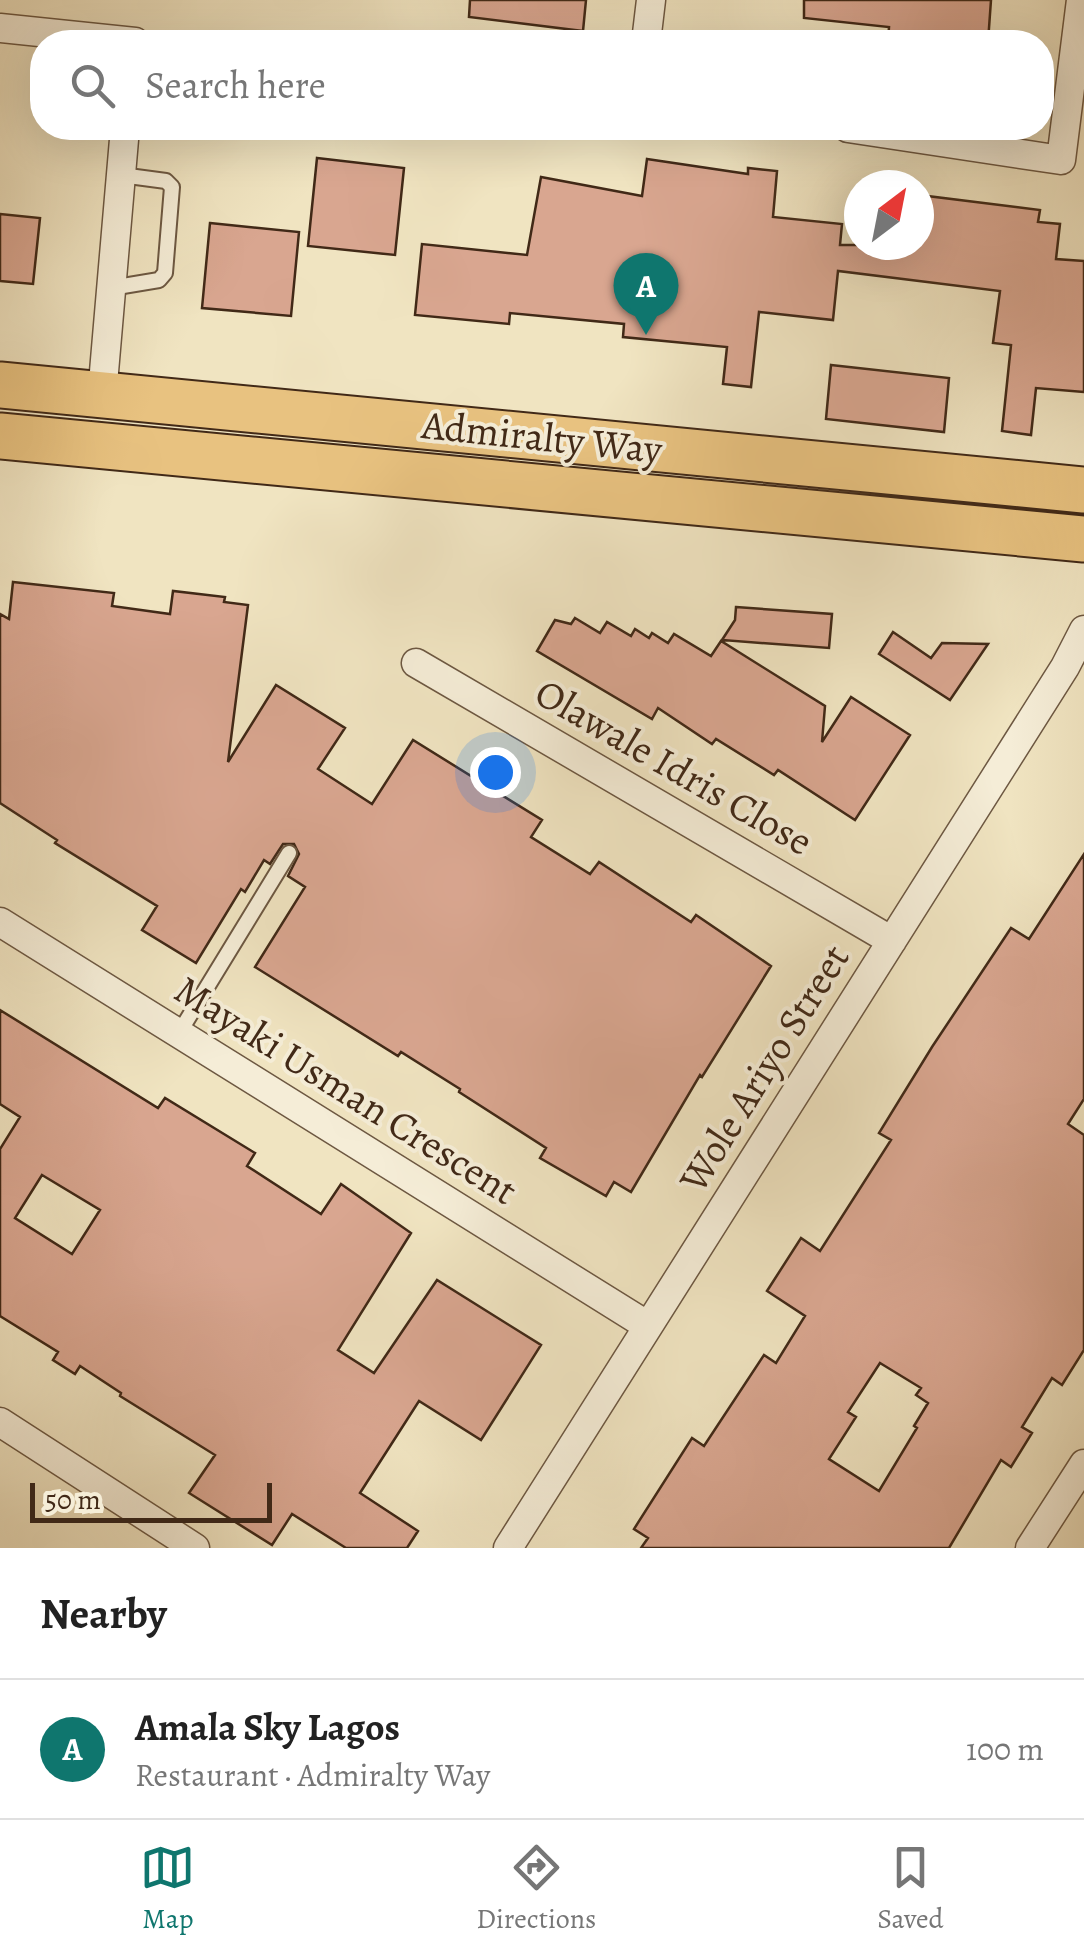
<!DOCTYPE html>
<meta charset="utf-8">
<style>
:root{--surface:#fff;--page:#f2f2f2;--text:#222;--muted:#767676;--line:#e0e0e0;--accent:#0f766e}
body{margin:0;font-family:Alegreya,serif;background:var(--page);color:var(--text)}
.compass{position:absolute;left:844px;top:170px;width:90px;height:90px;border-radius:50%;background:var(--surface);box-shadow:0 10px 40px #0002;rotate:32deg}
.scale{position:absolute;left:30px;bottom:25px;width:242px;box-sizing:border-box;padding-left:10px;border:5px solid #412917;border-top:0;font-size:28px;line-height:35px;white-space:nowrap;color:#412917;-webkit-text-stroke:8px #f5edd7;paint-order:stroke}
.you{position:absolute;left:495px;top:772px;width:35px;height:35px;margin:-25px;border:8px solid #fff;border-radius:50%;background:#1a73e8;box-shadow:0 0 0 15px #1a73e833}
.badge{display:grid;place-items:center;width:65px;height:65px;border-radius:50%;background:var(--accent);color:#fff;font-size:32px;font-weight:700}
.pin{position:absolute;translate:-50% -82px;filter:drop-shadow(0 2px 5px #0008)}
.pin::after{content:'';position:absolute;top:52px;width:35px;height:30px;background:inherit;clip-path:polygon(0 0,100% 0,50% 100%)}
.list{margin:0;padding:0;list-style:none}
h2{display:flex;justify-content:space-between;align-items:center;height:130px;margin:0;padding:0 40px;font-size:42px}
h2 small{font-size:32px;font-weight:400;color:var(--muted)}
.list li{display:grid;grid-template-columns:65px 1fr auto;gap:30px;align-items:center;box-sizing:border-box;height:140px;padding:0 40px;border-top:2px solid var(--line)}
.list b{display:block;font-size:38px;white-space:nowrap}
.list p{margin:0;font-size:32px;white-space:nowrap;color:var(--muted)}
.list em{font-size:32px;font-style:normal;color:var(--muted)}
.icon{flex:none;width:55px;height:55px;fill:none;stroke:currentColor;stroke-width:2;stroke-linecap:round;stroke-linejoin:round}
.map{position:relative;flex:none;width:1084px;height:1548px;overflow:hidden}
.search{position:absolute;background:var(--surface);box-shadow:0 10px 40px #0002;left:30px;right:30px;top:30px;height:110px;display:flex;align-items:center;gap:25px;box-sizing:border-box;padding:0 35px;border-radius:40px;color:var(--muted);font-size:38px}
.sheet{height:270px;background:var(--surface)}
nav{display:flex;justify-content:space-around;align-items:center;box-sizing:border-box;height:140px;border-top:2px solid var(--line);background:var(--surface);font-size:28px;color:var(--muted)}
nav a{display:grid;justify-items:center;gap:5px}
nav .on{color:var(--accent)}
.map>svg:first-child{display:block}
.building{fill:#d9a690;stroke:#412917;stroke-width:2.5;fill-rule:evenodd}
.lines{fill:none;stroke-linecap:round;stroke-linejoin:round}
.service-casing{stroke:#6d5842;stroke-width:18}
.minor-casing{stroke:#6d5842;stroke-width:31}
.primary-casing{stroke:#412917;stroke-width:49}
.service{stroke:#f5edd7;stroke-width:14}
.minor{stroke:#f5edd7;stroke-width:28}
.primary{stroke:#e8c280;stroke-width:45}
.labels{text-anchor:middle;dominant-baseline:central;stroke-width:8;stroke-linejoin:round;paint-order:stroke}
.street-label{font-size:40px;fill:#412917;stroke:#f5edd7}
</style>
<div class="map">
<svg width="1084" height="1548" viewBox="0 0 1084 1548">
<rect width="100%" height="100%" fill="#f0e4c1"/>
<filter id="stains"><feTurbulence type="fractalNoise" baseFrequency=".002" numOctaves="4"/><feColorMatrix values="0 0 0 0 .2 0 0 0 0 .09 0 0 0 0 .02 0 0 0 .5 -.17"/></filter>
<radialGradient id="worn" r=".72"><stop offset=".6" stop-color="#630" stop-opacity="0"/><stop offset="1" stop-color="#630" stop-opacity=".3"/></radialGradient>
<path class="building" d="M470,0H586L583,31L469,17Z
M804,0H991L988,42H888L889,27L804,18Z
M317,158L404,168L395,255L308,246Z
M647,159L748,174V168L777,171L773,217L842,224L840,245H919V195L1040,210L1038,222L1060,224L1056,259L1084,261V392L1036,388L1031,435L1002,431L1011,345L993,343L1000,291L838,271L833,320L759,312L751,387L723,384L727,347L623,337L624,324L510,313L509,324L415,315L422,244L527,255L541,177L642,196Z
M0,214L40,218L33,284L0,281Z
M210,223L299,232L291,316L202,308Z
M831,365L949,378L944,432L826,419Z
M13,582L114,593L112,606L170,614L173,591L225,597L224,602L248,605L228,762L276,685L345,728L318,769L372,804L413,740L542,820L531,837L590,874L599,862L691,922L696,915L771,966L702,1077L700,1075L631,1192L614,1182L606,1196L540,1158L546,1148L459,1092L460,1089L401,1052L398,1056L255,967L305,887L288,876L299,854L294,844H283L270,864L264,860L245,892L241,889L196,963L142,930L157,906L55,843L57,840L0,803V614L9,619Z
M736,607L832,614L829,648L722,640L735,620Z
M575,618L600,633L607,622L631,636L635,629L649,638L652,633L668,643L674,634L711,656L721,641L825,706L822,742L851,697L910,735L855,820L778,770L774,775L716,739L712,744L658,708L652,719L537,651L555,620L571,624Z
M893,632L931,658L942,643L988,644L950,700L879,654Z
M1084,854V1099L1068,1124L1084,1135V1350L1062,1385L1052,1378L1022,1427L1032,1433L1011,1467L1001,1460L949,1548H641L648,1538L634,1529L692,1438L704,1446L764,1355L776,1363L805,1316L767,1291L801,1238L820,1251L891,1140L879,1133L932,1047L1011,928L1029,939ZM880,1363L921,1388L916,1395L928,1403L914,1426L917,1428L879,1491L829,1459L856,1417L848,1412Z
M0,1010L158,1108L165,1098L255,1153L247,1166L321,1214L341,1184L411,1233L338,1350L374,1373L437,1280L541,1345L481,1440L419,1401L360,1493L418,1531L407,1548H346L292,1514L272,1545L189,1493L215,1455L120,1396L121,1393L80,1366L75,1374L53,1360L58,1352L0,1316V1149L20,1117L0,1104ZM42,1175L100,1210L72,1254L15,1218Z"/>
<g class="lines">
<g class="service-casing">
<path id="service" d="M111,288L159,280L165,273L172,187L166,181L121,175
M179,1033L289,853"/>
</g>
<g class="minor-casing">
<path id="minor" d="M0,28L135,42
M646,42L651,0
M848,128L1061,160L1081,0
M102,395L125,128
M416,663L892,941
M0,922L648,1326
M0,1422L195,1548
M508,1548L1065,667L1084,630
M1030,1548L1084,1464"/>
</g>
<g class="primary-casing">
<path id="primary" d="M0,385L1084,490
M0,436L1084,539"/>
</g>
<use href="#service" class="service"/>
<use href="#minor" class="minor"/>
<use href="#primary" class="primary"/>
</g>
<g class="labels">
<g class="street-label">
<text transform="translate(542 437) rotate(6)">Admiralty Way</text>
<text transform="translate(674 767) rotate(30)">Olawale Idris Close</text>
<text transform="translate(764 1068) rotate(-58)">Wole Ariyo Street</text>
<text transform="translate(346 1090) rotate(32)">Mayaki Usman Crescent</text>
</g>
</g>
<rect width="100%" height="100%" filter="url(#stains)"/>
<rect width="100%" height="100%" fill="url(#worn)"/>
</svg>
<svg class="compass" viewBox="-18 -18 36 36"><path d="M0-13l5 13h-10z" fill="#e53935"/><path d="M0 13l5-13h-10z" fill="#767676"/></svg>
<div class="scale">50 m</div>
<div class="you"></div>
<div class="pin badge" style="left:646px;top:335px">A</div>
<div class="search"><svg class="icon" aria-label="search" viewBox="0 0 24 24"><circle cx="10" cy="10" r="6"/><path d="M15 15l6 6"/></svg>Search here</div>
</div>
<section class="sheet">
<h2>Nearby<small></small></h2>
<ul class="list">
<li><span class="badge">A</span><div><b>Amala Sky Lagos</b><p>Restaurant · Admiralty Way</p></div><em>100 m</em></li>
</ul>
</section>
<nav>
<a class="on"><svg class="icon" aria-label="map" viewBox="0 0 24 24"><path d="M3 6l6-2 6 2 6-2v14l-6 2-6-2-6 2zM9 4v14M15 6v14"/></svg>Map</a>
<a><svg class="icon" aria-label="directions" viewBox="0 0 24 24"><path d="M12 3l9 9-9 9-9-9zM9 14v-3h6M13 9l2 2-2 2"/></svg>Directions</a>
<a><svg class="icon" aria-label="saved" viewBox="0 0 24 24"><path d="M7 4h10v16l-5-4-5 4z"/></svg>Saved</a>
</nav>
